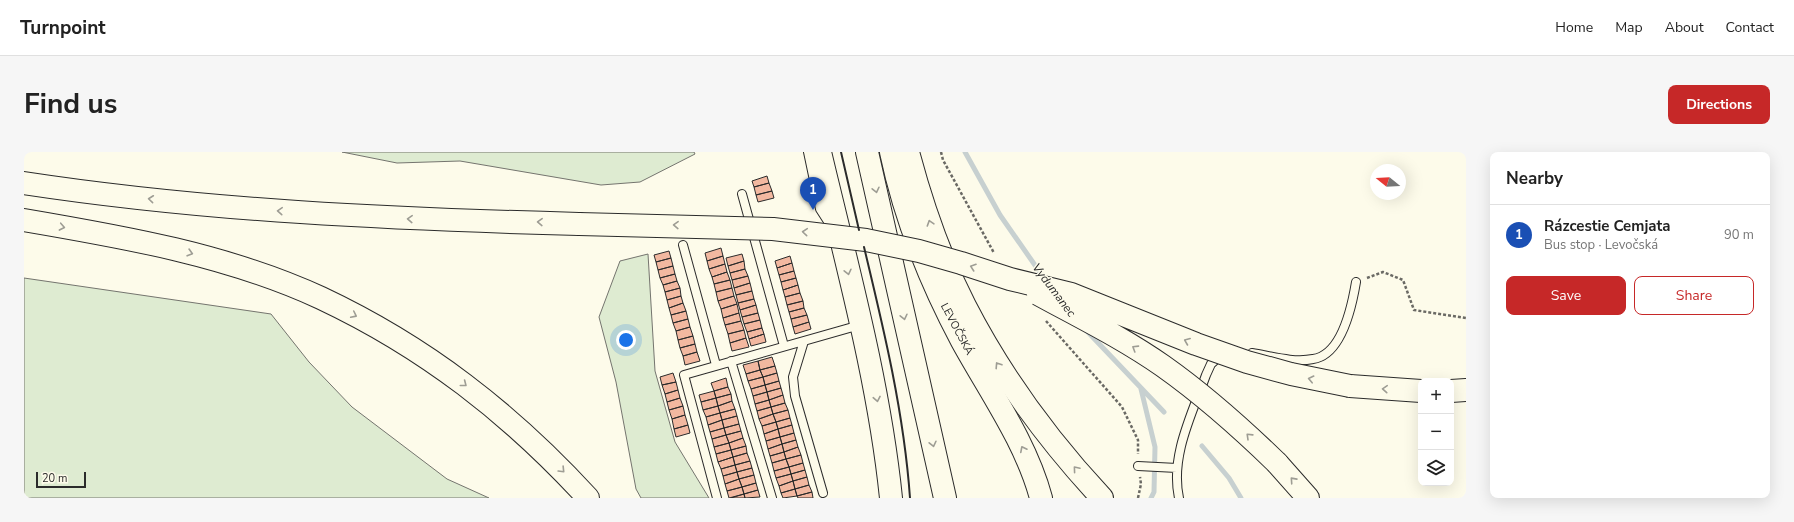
<!DOCTYPE html>
<meta charset="utf-8">
<style>
:root{--surface:#fff;--page:#f6f6f6;--text:#222;--muted:#767676;--line:#e0e0e0;--accent:#c62828}
body{margin:0;font-family:"Nunito Sans",sans-serif;background:var(--page);color:var(--text)}
.controls{position:absolute;right:12px;bottom:12px;display:grid;overflow:hidden;border-radius:8px;box-shadow:0 4px 16px #0002}
.controls button{width:36px;height:36px;display:grid;place-items:center;padding:0;border:0;border-bottom:1px solid var(--line);background:var(--surface);color:var(--text);font:20px sans-serif}
.compass{position:absolute;left:1346px;top:12px;width:36px;height:36px;border-radius:50%;background:var(--surface);box-shadow:0 4px 16px #0002;rotate:288deg}
.scale{position:absolute;left:12px;bottom:10px;width:50px;box-sizing:border-box;padding-left:4px;border:2px solid #2b2b2b;border-top:0;font-size:11px;line-height:14px;white-space:nowrap;color:#2b2b2b;-webkit-text-stroke:3px #fdfbea;paint-order:stroke}
.you{position:absolute;left:602px;top:188px;width:14px;height:14px;margin:-10px;border:3px solid #fff;border-radius:50%;background:#1a73e8;box-shadow:0 0 0 6px #1a73e833}
.badge{display:grid;place-items:center;width:26px;height:26px;border-radius:50%;background:var(--accent);color:#fff;font-size:13px;font-weight:700}
.pin{position:absolute;translate:-50% -33px;filter:drop-shadow(0 1px 2px #0008)}
.pin::after{content:'';position:absolute;top:21px;width:14px;height:12px;background:inherit;clip-path:polygon(0 0,100% 0,50% 100%)}
.list{margin:0;padding:0;list-style:none}
h2{display:flex;justify-content:space-between;align-items:center;height:52px;margin:0;padding:0 16px;font-size:17px}
h2 small{font-size:13px;font-weight:400;color:var(--muted)}
.list li{display:grid;grid-template-columns:26px 1fr auto;gap:12px;align-items:center;box-sizing:border-box;height:60px;padding:0 16px;border-top:1px solid var(--line)}
.list b{display:block;font-size:15px;white-space:nowrap}
.list p{margin:0;font-size:13px;white-space:nowrap;color:var(--muted)}
.list em{font-size:13px;font-style:normal;color:var(--muted)}
.actions{display:flex;gap:8px;padding:12px 16px}
.actions a{flex:1;padding:9px 0;border:1px solid var(--accent);border-radius:8px;text-align:center;font-size:14px;color:var(--accent)}
.actions .main{background:var(--accent);color:#fff}
.icon{flex:none;width:22px;height:22px;fill:none;stroke:currentColor;stroke-width:2;stroke-linecap:round;stroke-linejoin:round}
.map{position:relative;flex:none;width:1442px;height:346px;overflow:hidden;border-radius:8px}
header{display:flex;align-items:center;gap:24px;box-sizing:border-box;height:56px;padding:0 20px;background:var(--surface);border-bottom:1px solid var(--line)}
header strong{font-size:19px}
nav{display:flex;gap:22px;margin-inline-start:auto;font-size:14px}
.intro{display:flex;align-items:center;justify-content:space-between;box-sizing:border-box;height:96px;padding:0 24px}
h1{margin:0;font-size:28px}
.button{padding:10px 18px;border-radius:8px;background:var(--accent);color:#fff;font-size:14px;font-weight:700}
main{display:flex;gap:24px;padding:0 24px}
aside{flex:1;background:var(--surface);border-radius:8px;box-shadow:0 4px 16px #0002}
.map>svg:first-child{display:block}
.green{fill:#deebd1;stroke:#74746e}
.lines{fill:none;stroke-linecap:round;stroke-linejoin:round}
.stream{stroke:#c7d0d0;stroke-width:5}
.building{fill:#f2b8a0;stroke:#2b2b2b}
.service-casing{stroke:#2b2b2b;stroke-width:10}
.primary-casing{stroke:#2b2b2b;stroke-width:24}
.motorway-casing{stroke:#2b2b2b;stroke-width:24}
.path{stroke:#6a6964;stroke-width:2.5;stroke-dasharray:3 2;stroke-linecap:butt}
.service{stroke:#fdfbea;stroke-width:8}
.primary{stroke:#fdfbea;stroke-width:22}
.motorway{stroke:#fdfbea;stroke-width:22}
.motorway-bridge-casing{stroke:#2b2b2b;stroke-width:24;stroke-linecap:butt}
.motorway-bridge{stroke:#fdfbea;stroke-width:22}
.wall{stroke:#2b2b2b;stroke-width:2}
.oneway{stroke:#9e9d94}
.labels{text-anchor:middle;dominant-baseline:central;stroke-width:3;stroke-linejoin:round;paint-order:stroke}
.street-label{font-size:11px;fill:#2b2b2b;stroke:#fdfbea}
.water-label{font-size:12px;font-style:italic;fill:#2b2b2b;stroke:#fdfbea}
</style>
<header>
<strong>Turnpoint</strong>
<nav><a>Home</a><a>Map</a><a>About</a><a>Contact</a></nav>
</header>
<div class="intro"><h1>Find us</h1><a class="button">Directions</a></div>
<main>
<div class="map">
<svg width="1442" height="346" viewBox="0 0 1442 346">
<rect width="100%" height="100%" fill="#fdfbea"/>
<path class="green" d="M318,0H670L671,2L616,30L577,33L436,9L373,11Z
M624,102L631,219L651,290L685,346H617L612,337L592,230L575,165L596,109Z
M0,126L247,162L285,210L328,255L423,327L465,346H0Z"/>
<g class="lines">
<path class="stream" d="M941,0L976,63L1022,129
M1060,176L1140,260
M1117,237L1131,295L1130,340L1127,346
M1178,294L1205,326L1217,346"/>
</g>
<path class="building" d="M743,24L745,31L730,35L728,29Z
M745,31L748,39L732,43L730,35Z
M748,39L750,46L734,50L732,43Z
M697,96L699,104L683,109L681,101Z
M645,99L647,106L632,110L630,103Z
M718,102L720,109L704,114L702,106Z
M699,104L701,112L685,117L683,109Z
M766,104L768,111L753,116L751,109Z
M647,106L649,114L634,118L632,110Z
M720,109L721,117L706,121L704,114Z
M768,111L770,119L755,123L753,116Z
M701,112L703,120L688,125L685,117Z
M649,114L651,122L636,126L634,118Z
M721,117L724,124L708,128L706,121Z
M770,119L772,126L757,130L755,123Z
M703,120L706,128L690,132L688,125Z
M651,122L653,129L639,133L636,126Z
M724,124L726,131L710,136L708,128Z
M772,126L774,133L759,138L757,130Z
M706,128L708,136L692,140L690,132Z
M653,129L656,136L641,140L639,133Z
M726,131L728,139L712,143L710,136Z
M774,133L776,141L761,145L759,138Z
M656,136L657,144L643,148L641,140Z
M708,136L710,144L694,149L692,140Z
M728,139L730,147L714,151L712,143Z
M776,141L779,149L763,153L761,145Z
M657,144L659,151L645,156L643,148Z
M710,144L713,152L697,157L694,149Z
M730,147L732,153L716,158L714,151Z
M779,149L780,156L765,160L763,153Z
M659,151L662,159L647,163L645,156Z
M713,152L715,161L699,166L697,157Z
M732,153L734,161L718,165L716,158Z
M780,156L783,163L767,167L765,160Z
M662,159L664,167L649,171L647,163Z
M715,161L717,169L701,173L699,166Z
M734,161L736,168L720,172L718,165Z
M783,163L785,170L769,175L767,167Z
M664,167L666,175L652,179L649,171Z
M736,168L738,176L723,180L720,172Z
M717,169L720,178L704,182L701,173Z
M785,170L787,177L771,182L769,175Z
M666,175L669,184L654,188L652,179Z
M738,176L740,182L725,187L723,180Z
M720,178L722,186L706,191L704,182Z
M740,182L742,190L727,194L725,187Z
M669,184L671,192L656,196L654,188Z
M722,186L725,195L708,199L706,191Z
M671,192L673,200L659,204L656,196Z
M673,200L676,209L661,213L659,204Z
M748,205L751,214L736,218L734,209Z
M734,209L736,218L722,222L719,213Z
M751,214L753,221L739,225L736,218Z
M736,218L739,225L724,229L722,222Z
M649,221L652,230L638,233L636,225Z
M753,221L755,229L741,233L739,225Z
M739,225L741,233L727,237L724,229Z
M702,226L704,235L690,239L687,231Z
M755,229L757,236L743,240L741,233Z
M652,230L654,238L641,242L638,233Z
M741,233L743,240L729,244L727,237Z
M704,235L707,242L692,246L690,239Z
M757,236L759,243L745,248L743,240Z
M654,238L656,246L643,250L641,242Z
M690,239L692,246L677,250L675,243Z
M743,240L745,248L731,252L729,244Z
M707,242L708,249L694,254L692,246Z
M759,243L761,251L747,255L745,248Z
M656,246L659,254L645,258L643,250Z
M692,246L694,254L679,258L677,250Z
M745,248L747,255L733,259L731,252Z
M708,249L711,257L696,261L694,254Z
M761,251L764,258L749,262L747,255Z
M659,254L661,263L648,267L645,258Z
M694,254L696,261L682,265L679,258Z
M747,255L749,262L735,267L733,259Z
M711,257L713,264L698,268L696,261Z
M764,258L766,266L752,270L749,262Z
M696,261L698,268L684,273L682,265Z
M749,262L752,270L738,274L735,267Z
M661,263L664,273L650,277L648,267Z
M713,264L715,272L700,276L698,268Z
M766,266L768,273L754,277L752,270Z
M698,268L700,276L686,280L684,273Z
M752,270L754,277L740,282L738,274Z
M715,272L717,279L702,283L700,276Z
M664,273L666,281L652,285L650,277Z
M768,273L770,281L756,285L754,277Z
M700,276L702,283L688,287L686,280Z
M754,277L756,285L742,289L740,282Z
M717,279L719,286L705,291L702,283Z
M770,281L772,288L758,292L756,285Z
M702,283L705,291L690,295L688,287Z
M756,285L758,292L744,297L742,289Z
M719,286L722,294L707,298L705,291Z
M772,288L774,295L760,300L758,292Z
M705,291L707,298L692,302L690,295Z
M758,292L760,300L746,304L744,297Z
M722,294L723,301L709,305L707,298Z
M774,295L777,303L762,307L760,300Z
M707,298L709,305L694,310L692,302Z
M760,300L762,307L748,311L746,304Z
M723,301L726,309L711,313L709,305Z
M777,303L779,311L765,315L762,307Z
M709,305L711,313L697,317L694,310Z
M762,307L765,315L750,319L748,311Z
M726,309L728,316L713,320L711,313Z
M779,311L781,318L767,322L765,315Z
M711,313L713,320L699,324L697,317Z
M765,315L767,322L752,326L750,319Z
M728,316L730,323L715,327L713,320Z
M781,318L783,325L769,329L767,322Z
M713,320L715,327L701,332L699,324Z
M767,322L769,329L755,334L752,326Z
M730,323L732,331L718,335L715,327Z
M783,325L785,333L771,337L769,329Z
M715,327L718,335L703,339L701,332Z
M769,329L771,337L757,341L755,334Z
M732,331L734,338L720,342L718,335Z
M785,333L788,340L773,344L771,337Z
M718,335L720,342L705,346L703,339Z
M771,337L773,344L759,346L757,341Z
M734,338L736,345L721,346L720,342Z
M788,340L789,346H774L773,344Z
M720,342L721,346H707Z"/>
<g class="lines">
<g class="service-casing">
<path id="service" d="M784,0L796,57L805,71
M718,42L760,194
M659,93L692,213
M780,189L769,225L771,244L799,341
M1228,201C1247,204 1269,211 1289,207C1318,203 1328,154 1332,130
M707,209L748,346
M1114,314L1153,316
M693,346L660,223L836,173
M1155,346C1146,304 1168,262 1182,223L1187,212L1197,203"/>
</g>
<g class="primary-casing">
<path id="primary" d="M796,0C823,114 855,229 867,346
M867,0C881,67 906,129 938,189C966,240 1002,290 1017,346"/>
</g>
<g class="motorway-casing">
<path id="motorway" d="M843,0L921,346
M884,0C898,53 916,105 941,154C977,224 1024,288 1078,346
M0,31C184,59 369,67 555,72
M0,68C100,85 204,103 297,146C401,195 486,261 564,346
M1326,234L1397,239
M1427,239L1442,238
M1253,311L1284,346"/>
</g>
<path class="path" d="M917,0L919,8L970,101
M1343,126L1359,120L1379,128L1390,158L1442,166
M1022,169L1098,255L1114,288V302
M1114,346L1117,332L1116,325"/>
<use href="#service" class="service"/>
<use href="#primary" class="primary"/>
<use href="#motorway" class="motorway"/>
<g class="motorway-bridge-casing">
<path id="motorway-bridge" d="M555,72L749,77L842,88L895,99L937,111L986,127L1047,142L1172,192L1223,210L1267,222L1326,234
M1014,142C1056,165 1099,186 1139,214C1180,243 1217,276 1253,311"/>
</g>
<use href="#motorway-bridge" class="motorway-bridge"/>
<path class="wall" d="M817,0L835,78
M840,95C860,178 880,261 886,346"/>
</g>
<defs><path id="oneway-chevron" d="M-2-3.5L2.5 0L-2 3.5" fill="none" stroke-width="1.6" stroke-linecap="round" stroke-linejoin="round"/></defs>
<g class="oneway">
<use href="#oneway-chevron" transform="translate(852 38) rotate(77)"/>
<use href="#oneway-chevron" transform="translate(127 47) rotate(-174)"/>
<use href="#oneway-chevron" transform="translate(256 59) rotate(-176)"/>
<use href="#oneway-chevron" transform="translate(386 67) rotate(-177)"/>
<use href="#oneway-chevron" transform="translate(516 70) rotate(-178)"/>
<use href="#oneway-chevron" transform="translate(906 71) rotate(-108)"/>
<use href="#oneway-chevron" transform="translate(652 73) rotate(-178)"/>
<use href="#oneway-chevron" transform="translate(38 75) rotate(11)"/>
<use href="#oneway-chevron" transform="translate(781 80) rotate(-175)"/>
<use href="#oneway-chevron" transform="translate(166 101) rotate(16)"/>
<use href="#oneway-chevron" transform="translate(949 115) rotate(-161)"/>
<use href="#oneway-chevron" transform="translate(824 120) rotate(77)"/>
<use href="#oneway-chevron" transform="translate(330 163) rotate(26)"/>
<use href="#oneway-chevron" transform="translate(880 165) rotate(77)"/>
<use href="#oneway-chevron" transform="translate(1163 189) rotate(-158)"/>
<use href="#oneway-chevron" transform="translate(1111 196) rotate(-148)"/>
<use href="#oneway-chevron" transform="translate(974 213) rotate(-123)"/>
<use href="#oneway-chevron" transform="translate(1287 227) rotate(-167)"/>
<use href="#oneway-chevron" transform="translate(440 232) rotate(38)"/>
<use href="#oneway-chevron" transform="translate(1361 237) rotate(-176)"/>
<use href="#oneway-chevron" transform="translate(853 247) rotate(79)"/>
<use href="#oneway-chevron" transform="translate(1225 284) rotate(-136)"/>
<use href="#oneway-chevron" transform="translate(909 292) rotate(77)"/>
<use href="#oneway-chevron" transform="translate(999 297) rotate(-117)"/>
<use href="#oneway-chevron" transform="translate(1052 317) rotate(-130)"/>
<use href="#oneway-chevron" transform="translate(538 318) rotate(46)"/>
<use href="#oneway-chevron" transform="translate(1269 328) rotate(-132)"/>
</g>
<g class="labels">
<g class="street-label">
<text transform="translate(933 177) rotate(62)">LEVOČSKÁ</text>
</g>
<g class="water-label">
<text transform="translate(1030 138) rotate(53)">Vydumanec</text>
</g>
</g>
</svg>
<div class="controls">
<button>+</button>
<button>−</button>
<button><svg class="icon" aria-label="layers" viewBox="0 0 24 24"><path d="M12 4l9 5-9 5-9-5zM3 14l9 5 9-5"/></svg></button>
</div>
<svg class="compass" viewBox="-18 -18 36 36"><path d="M0-13l5 13h-10z" fill="#e53935"/><path d="M0 13l5-13h-10z" fill="#767676"/></svg>
<div class="scale">20 m</div>
<div class="you"></div>
<div class="pin badge" style="left:789px;top:58px;background:#1a4fb4">1</div>
</div>
<aside>
<h2>Nearby<small></small></h2>
<ul class="list">
<li><span class="badge" style="background:#1a4fb4">1</span><div><b>Rázcestie Cemjata</b><p>Bus stop · Levočská</p></div><em>90 m</em></li>
</ul>
<div class="actions"><a class="main">Save</a><a>Share</a></div>
</aside>
</main>
